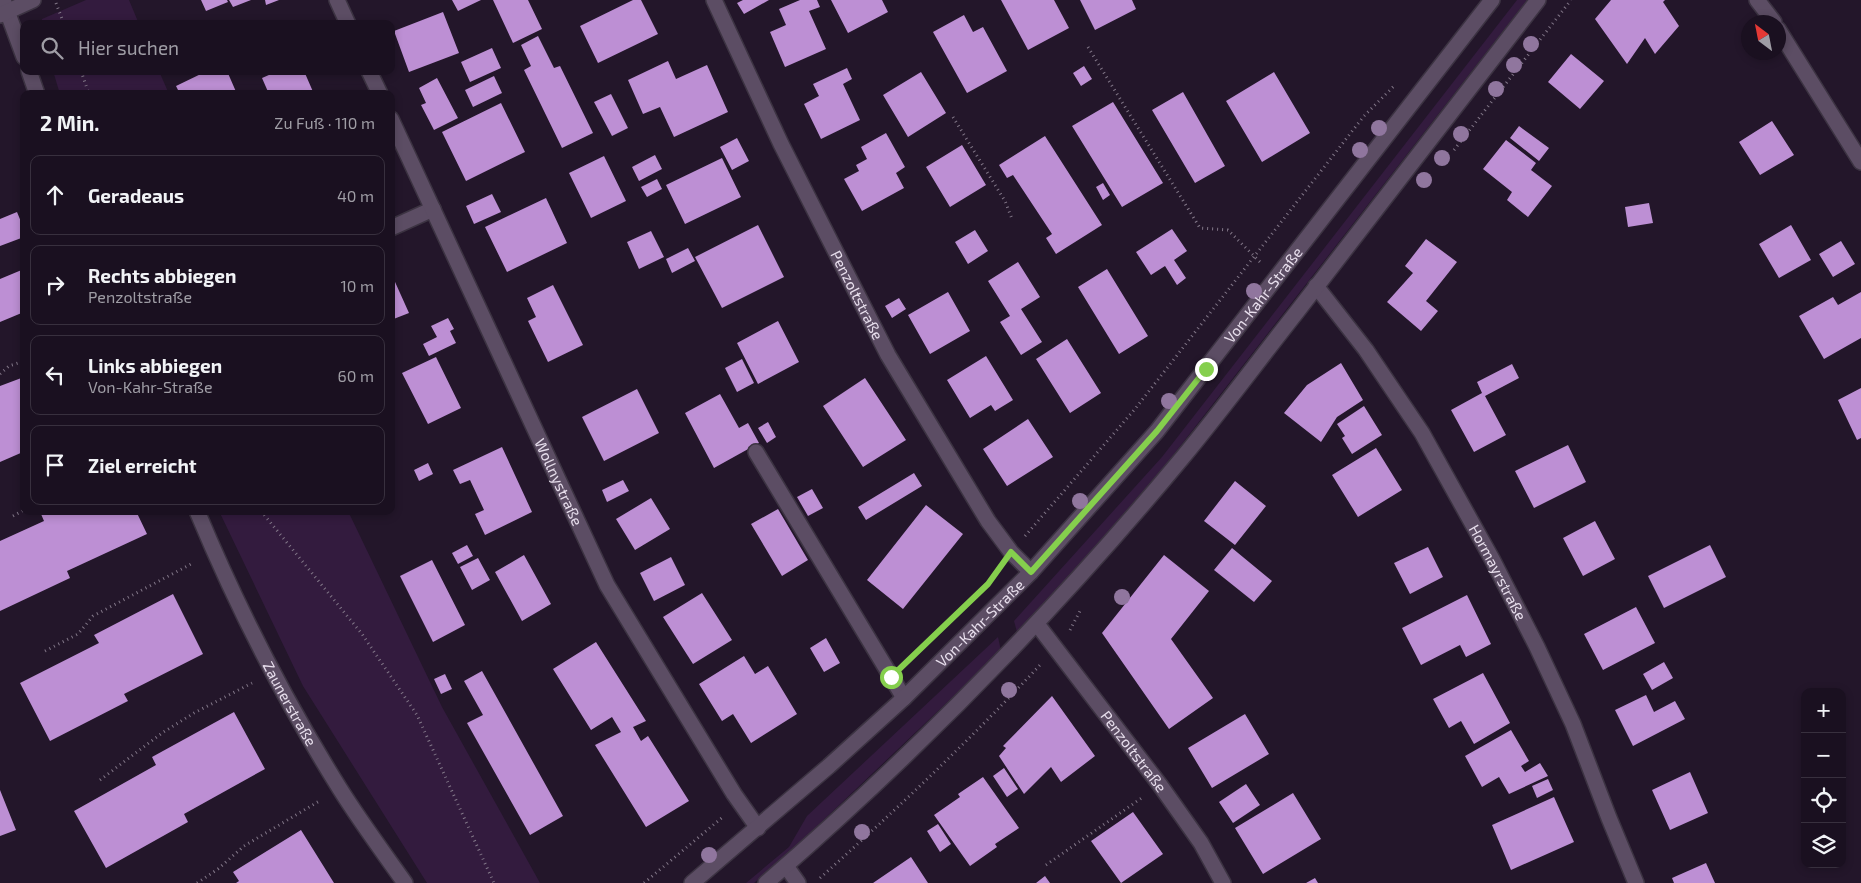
<!DOCTYPE html>
<html lang="de">
<meta charset="utf-8">
<style>
:root{--surface:#1a1020;--page:#271e2d;--text:#f1f3f6;--muted:#9f9da5;--line:#38303e}
body{margin:0;font-family:"Exo 2",sans-serif;background:var(--page);color:var(--text)}
.controls{position:absolute;right:15px;bottom:15px;display:grid;overflow:hidden;border-radius:10px;box-shadow:0 2px 8px #0003}
.controls button{width:45px;height:45px;display:grid;place-items:center;padding:0;border:0;border-bottom:1px solid var(--line);background:var(--surface);color:var(--text);font:25px sans-serif}
.compass{position:absolute;left:1741px;top:15px;width:45px;height:45px;border-radius:50%;background:var(--surface);box-shadow:0 2px 8px #0003;rotate:328deg}
.stop{position:absolute;width:15px;height:15px;margin:-11px;border:4px solid #85cf4d;border-radius:50%;background:#fff}
.stop.end{background:#85cf4d;border-color:#fff;box-shadow:0 1px 5px #0008}
.list{margin:0;padding:0;list-style:none}
h2{display:flex;justify-content:space-between;align-items:center;height:65px;margin:0;padding:0 20px;font-size:21px}
h2 small{font-size:16px;font-weight:400;color:var(--muted)}
.list li{display:grid;grid-template-columns:32px 1fr auto;gap:15px;align-items:center;box-sizing:border-box;height:80px;margin:0 10px 10px;padding:0 10px;border:1px solid var(--line);border-radius:10px}
.list b{display:block;font-size:19px;white-space:nowrap}
.list p{margin:0;font-size:16px;white-space:nowrap;color:var(--muted)}
.list em{font-size:16px;font-style:normal;color:var(--muted)}
.icon{flex:none;width:28px;height:28px;fill:none;stroke:currentColor;stroke-width:2;stroke-linecap:round;stroke-linejoin:round}
.map{position:relative;flex:none;width:1861px;height:883px;overflow:hidden}
.search{position:absolute;background:var(--surface);box-shadow:0 2px 8px #0003;left:20px;top:20px;width:375px;height:55px;display:flex;align-items:center;gap:12px;box-sizing:border-box;padding:0 18px;border-radius:10px;color:var(--muted);font-size:19px}
.panel{position:absolute;background:var(--surface);box-shadow:0 2px 8px #0003;left:20px;top:90px;width:375px;height:425px;border-radius:10px}
.map>svg:first-child{display:block}
.green{fill:#331b3e}
.building{fill:#bd8fd4}
.lines{fill:none;stroke-linecap:round;stroke-linejoin:round}
.service-casing{stroke:#3c3342;stroke-width:18}
.minor-casing{stroke:#3c3342;stroke-width:18}
.tertiary-casing{stroke:#3c3342;stroke-width:18}
.secondary-casing{stroke:#3c3342;stroke-width:18}
.path{stroke:#827788;stroke-width:3;stroke-dasharray:1 4;stroke-linecap:butt}
.service{stroke:#5c4d64;stroke-width:15}
.minor{stroke:#5c4d64;stroke-width:15}
.tertiary{stroke:#5c4d64;stroke-width:15}
.secondary{stroke:#5c4d64;stroke-width:15}
.tree{fill:#90769e}
.route{stroke:#85cf4d;stroke-width:6}
.labels{text-anchor:middle;dominant-baseline:central;stroke-width:5;stroke-linejoin:round;paint-order:stroke}
.street-label{font-size:15px;fill:#e8dfed;stroke:#09050c}
</style>
<div class="map">
<svg width="1861" height="883" viewBox="0 0 1861 883">
<rect width="100%" height="100%" fill="#23162a"/>
<path class="green" d="M86,0H129L139,24H42V19Z
M1517,0H1527L1167,463L1058,590L1017,632L1014,621L1162,457Z
M53,71H159L169,94H60Z
M219,511H348L442,707L540,883H427L303,686Z
M998,637L1001,651L791,851L754,883H746L789,847L807,816Z"/>
<path class="building" d="M201,0H227L228,2L206,11Z
M229,0H251L233,7Z
M265,0H279L266,5Z
M452,0H481L458,11Z
M493,0H528L542,29L513,43Z
M633,0H641L658,34L598,63L580,26Z
M743,0H769L744,14L737,3Z
M800,0H817L820,7L809,11L826,49L785,67L770,32L786,25L779,9Z
M831,0H882L888,12L848,33Z
M1001,0H1054L1069,28L1028,50Z
M1080,0H1132L1136,9L1095,30Z
M1611,0H1665L1663,2L1679,26L1655,54L1645,38L1627,64L1595,19Z
M443,12L459,53L409,72L394,31Z
M964,15L973,32L983,27L1007,71L967,93L933,32Z
M538,36L554,68L560,66L593,133L562,148L524,70L531,66L521,45Z
M492,48L501,68L470,82L461,62Z
M1571,54L1604,81L1580,109L1548,82Z
M668,61L676,79L707,65L728,112L674,137L660,107L643,114L628,80Z
M1084,66L1092,79L1081,86L1073,73Z
M847,68L852,79L843,84L860,120L821,139L804,104L819,96L813,84Z
M207,71H227L237,94H180L176,86Z
M278,71H304L314,94H269L262,78Z
M921,72L946,113L908,137L883,95Z
M1274,72L1310,133L1262,162L1226,101Z
M494,76L502,93L473,107L465,90Z
M437,78L458,118L434,130L421,105L426,103L419,88Z
M1183,92L1225,166L1195,183L1152,110Z
M611,94L628,128L612,136L594,102Z
M1113,102L1163,183L1122,207L1072,126Z
M501,103L525,152L466,181L442,132Z
M1772,121L1794,155L1760,175L1739,142Z
M1519,126L1549,148L1539,161L1510,138Z
M886,133L905,167L896,173L904,188L862,211L844,179L859,171L856,165L867,159L861,147Z
M1045,136L1102,225L1056,254L1046,238L1052,234L1013,175L1007,178L999,165Z
M737,138L749,161L732,170L720,147Z
M1506,140L1536,163L1531,170L1552,186L1528,217L1507,200L1512,192L1483,169Z
M962,145L986,185L950,207L926,167Z
M655,155L662,169L639,181L632,167Z
M604,156L626,201L591,218L569,173Z
M722,158L741,197L685,224L666,185Z
M657,179L662,189L647,197L641,187Z
M1103,183L1110,195L1103,200L1096,187Z
M492,194L501,212L474,224L466,206Z
M546,198L567,243L507,272L485,227Z
M1649,203L1653,223L1628,227L1625,207Z
M17,212L24,229V237L0,246V219Z
M758,225L784,277L722,308L695,257Z
M1791,225L1811,260L1779,278L1759,244Z
M1172,229L1187,251L1174,260L1186,278L1177,285L1165,266L1151,275L1136,252Z
M975,230L988,251L968,264L955,242Z
M651,231L664,257L639,269L627,242Z
M1426,239L1457,262L1426,301L1438,311L1421,331L1387,302L1413,273L1405,266Z
M1841,241L1855,264L1833,277L1819,254Z
M688,248L695,261L672,273L666,259Z
M1018,262L1040,297L1021,309L1042,342L1021,355L1000,322L1010,316L988,281Z
M24,269V312L0,322V279Z
M1107,269L1148,336L1119,354L1078,287Z
M391,273L409,313L391,320Z
M553,285L583,345L548,362L528,321L536,317L527,298Z
M948,292L970,331L930,354L908,315Z
M1861,292V338L1824,359L1799,316L1833,297L1838,305Z
M899,298L906,309L892,318L885,306Z
M448,318L454,329L450,331L456,343L429,356L423,344L437,337L431,326Z
M778,321L799,362L758,384L737,343Z
M1067,339L1101,393L1070,413L1036,359Z
M986,356L1013,400L995,411L991,405L970,418L947,380Z
M436,357L461,408L428,424L402,373Z
M742,359L754,383L737,392L725,368Z
M1341,363L1363,400L1337,417L1321,442L1284,413L1307,385Z
M1512,364L1519,378L1485,396L1506,435L1474,452L1451,410L1482,393L1477,382Z
M24,377V444L20,445L23,452L0,462V386Z
M865,378L906,440L863,467L823,406Z
M1861,388V438L1857,440L1838,400Z
M637,389L659,433L604,461L582,417Z
M720,394L739,428L748,423L759,443L714,468L685,413Z
M1364,406L1382,435L1352,454L1342,438L1345,436L1337,424Z
M1028,419L1053,457L1007,486L983,449Z
M768,422L776,437L767,443L758,428Z
M1568,445L1586,482L1534,508L1515,471Z
M502,447L532,512L485,535L475,514L484,510L470,480L460,484L453,470Z
M1376,448L1402,490L1358,517L1332,475Z
M428,463L433,474L419,481L414,470Z
M914,473L922,486L866,520L858,507Z
M623,480L629,491L607,502L602,490Z
M1235,481L1266,506L1235,545L1204,521Z
M812,489L823,508L808,516L797,497Z
M651,498L670,529L635,550L616,519Z
M926,505L963,534L903,609L867,580Z
M778,509L808,560L782,576L751,524Z
M46,511H136L147,534L67,571L70,578L0,611V541L44,521L41,514Z
M1595,521L1615,559L1583,576L1563,538Z
M467,545L473,556L458,564L452,553Z
M1710,545L1726,577L1664,608L1648,576Z
M1428,547L1443,577L1410,594L1394,563Z
M1232,548L1272,581L1254,602L1214,570Z
M524,555L551,604L522,621L495,572Z
M1164,555L1209,591L1171,639L1213,698L1169,729L1102,633Z
M671,557L685,585L654,601L640,573Z
M478,558L490,580L472,590L460,567Z
M432,560L465,625L433,642L400,576Z
M702,593L732,640L693,664L663,617Z
M173,594L203,654L124,694L128,701L50,741L20,683L99,643L94,635Z
M1467,595L1491,644L1466,657L1460,645L1421,665L1402,628Z
M1636,607L1655,643L1603,670L1584,634Z
M826,638L840,663L824,672L810,648Z
M596,642L646,721L633,727L641,741L648,736L689,801L646,827L595,745L621,732L612,717L591,730L553,669Z
M744,656L755,674L768,666L797,714L751,743L733,714L722,721L699,684Z
M1664,662L1673,678L1652,690L1643,674Z
M482,671L563,816L530,835L467,723L483,715L464,681Z
M1483,673L1510,723L1474,744L1461,721L1449,728L1433,699Z
M445,674L452,689L441,694L434,679Z
M1646,695L1654,712L1675,701L1685,719L1633,746L1615,710Z
M1052,696L1095,756L1061,782L1051,767L1024,794L999,756L1006,748L1003,746Z
M234,712L265,769L184,814L188,822L106,868L74,811L156,765L152,757Z
M1245,714L1269,754L1212,788L1188,748Z
M1511,730L1529,761L1521,766L1525,772L1540,763L1548,776L1509,794L1499,777L1482,787L1465,756Z
M1004,768L1018,789L1007,797L993,776Z
M1690,772L1708,813L1670,830L1652,790Z
M983,777L1019,828L995,844L997,847L970,866L934,815L960,797L958,794Z
M1548,779L1553,790L1537,798L1532,786Z
M1246,784L1260,805L1233,823L1219,802Z
M0,790L16,830L0,836Z
M1293,793L1321,839L1263,874L1235,828Z
M1554,797L1574,842L1511,870L1492,825Z
M1133,812L1163,854L1121,883L1091,841Z
M938,824L951,844L940,852L927,831Z
M301,830L334,883H236L239,881L233,872Z
M911,857L928,883H873Z
M1706,863L1715,883H1674L1672,878Z
M1045,876L1050,883H1036Z
M1315,878L1318,883H1306Z"/>
<g class="lines">
<g class="service-casing">
<path id="service" d="M391,228L433,209
M756,452L904,698
M786,866L798,883"/>
</g>
<g class="minor-casing">
<g id="minor">
<path d="M3,0L24,57"/>
<path d="M337,0L348,24"/>
<path id="s1" d="M714,0L781,144L888,355L988,521L1011,552L1031,572"/>
<path d="M1757,0L1774,22"/>
<path d="M1778,29L1861,162"/>
<path d="M29,71L37,94"/>
<path d="M369,71L380,94"/>
<path id="s2" d="M391,119L607,585L734,794L758,828"/>
<path id="s3" d="M1316,286L1366,350L1422,433L1492,559L1537,647L1573,724L1609,818L1636,883"/>
<path id="s4" d="M197,511C237,607 285,701 340,789C360,821 383,852 405,883"/>
<path id="s5" d="M1037,624L1160,785L1201,843L1223,883"/>
</g>
</g>
<g class="tertiary-casing">
<path id="tertiary" d="M0,15L33,0"/>
</g>
<g class="secondary-casing">
<g id="secondary">
<path id="s6" d="M692,883L829,766L904,698L1031,572L1157,431L1492,0"/>
<path d="M766,883C916,753 1056,610 1183,457C1222,410 1258,361 1296,313C1377,209 1457,104 1538,0"/>
</g>
</g>
<path class="path" d="M56,3L64,24
M1088,47L1200,228L1228,230L1261,263
M81,71L89,94
M953,117L1005,201L1012,219
M1454,150L1571,0
M0,374L9,366L24,361
M261,511L362,634L417,715L494,883
M13,516L24,510
M1025,536L1135,409L1364,116L1394,86
M1070,630L1080,611
M45,651L78,634L93,616L193,563
M100,780L162,733L194,713L252,683
M1046,865L1143,797
M820,878C896,810 970,740 1040,665
M197,883L218,869L244,846L321,800
M644,883L724,816"/>
<use href="#service" class="service"/>
<use href="#minor" class="minor"/>
<use href="#tertiary" class="tertiary"/>
<use href="#secondary" class="secondary"/>
</g>
<g class="tree">
<circle cx="1531" cy="44" r="8"/>
<circle cx="1514" cy="65" r="8"/>
<circle cx="1496" cy="89" r="8"/>
<circle cx="1379" cy="128" r="8"/>
<circle cx="1461" cy="134" r="8"/>
<circle cx="1360" cy="150" r="8"/>
<circle cx="1442" cy="158" r="8"/>
<circle cx="1424" cy="180" r="8"/>
<circle cx="1254" cy="291" r="8"/>
<circle cx="1169" cy="401" r="8"/>
<circle cx="1080" cy="501" r="8"/>
<circle cx="1122" cy="597" r="8"/>
<circle cx="1009" cy="690" r="8"/>
<circle cx="862" cy="832" r="8"/>
<circle cx="709" cy="855" r="8"/>
</g>
<g class="lines">
<path class="route" d="M891,677L988,584L1011,552L1031,572L1157,431L1206,369"/>
</g>
<g class="labels">
<g class="street-label">
<text stroke="none"><textPath href="#s6" startOffset="822">Von-Kahr-Straße</textPath></text>
<text stroke="none"><textPath href="#s1" startOffset="328">Penzoltstraße</textPath></text>
<text stroke="none"><textPath href="#s2" startOffset="400">Wollnystraße</textPath></text>
<text stroke="none"><textPath href="#s3" startOffset="340">Hormayrstraße</textPath></text>
<text stroke="none"><textPath href="#s6" startOffset="388">Von-Kahr-Straße</textPath></text>
<text stroke="none"><textPath href="#s4" startOffset="214">Zaunerstraße</textPath></text>
<text stroke="none"><textPath href="#s5" startOffset="160">Penzoltstraße</textPath></text>
</g>
</g>
</svg>
<div class="controls">
<button>+</button>
<button>−</button>
<button><svg class="icon" aria-label="locate" viewBox="0 0 24 24"><circle cx="12" cy="12" r="6"/><path d="M12 2v4M12 18v4M2 12h4M18 12h4"/></svg></button>
<button><svg class="icon" aria-label="layers" viewBox="0 0 24 24"><path d="M12 4l9 5-9 5-9-5zM3 14l9 5 9-5"/></svg></button>
</div>
<svg class="compass" viewBox="-18 -18 36 36"><path d="M0-13l5 13h-10z" fill="#e53935"/><path d="M0 13l5-13h-10z" fill="#9f9da5"/></svg>
<div class="stop" style="left:891px;top:677px"></div>
<div class="stop end" style="left:1206px;top:369px"></div>
<div class="search"><svg class="icon" aria-label="search" viewBox="0 0 24 24"><circle cx="10" cy="10" r="6"/><path d="M15 15l6 6"/></svg>Hier suchen</div>
<section class="panel">
<h2>2 Min.<small>Zu Fuß · 110 m</small></h2>
<ul class="list">
<li><svg class="icon" aria-label="ahead" viewBox="0 0 24 24"><path d="M12 20V5M6 11l6-6 6 6"/></svg><div><b>Geradeaus</b></div><em>40 m</em></li>
<li><svg class="icon" aria-label="right" viewBox="0 0 24 24"><path d="M7 20v-9h11M14 6l5 5-5 5"/></svg><div><b>Rechts abbiegen</b><p>Penzoltstraße</p></div><em>10 m</em></li>
<li><svg class="icon" aria-label="left" viewBox="0 0 24 24"><path d="M17 20v-9H6M10 6l-5 5 5 5"/></svg><div><b>Links abbiegen</b><p>Von-Kahr-Straße</p></div><em>60 m</em></li>
<li><svg class="icon" aria-label="arrive" viewBox="0 0 24 24"><path d="M6 21V4h12l-3 4 3 4H6"/></svg><div><b>Ziel erreicht</b></div></li>
</ul>
</section>
</div>
